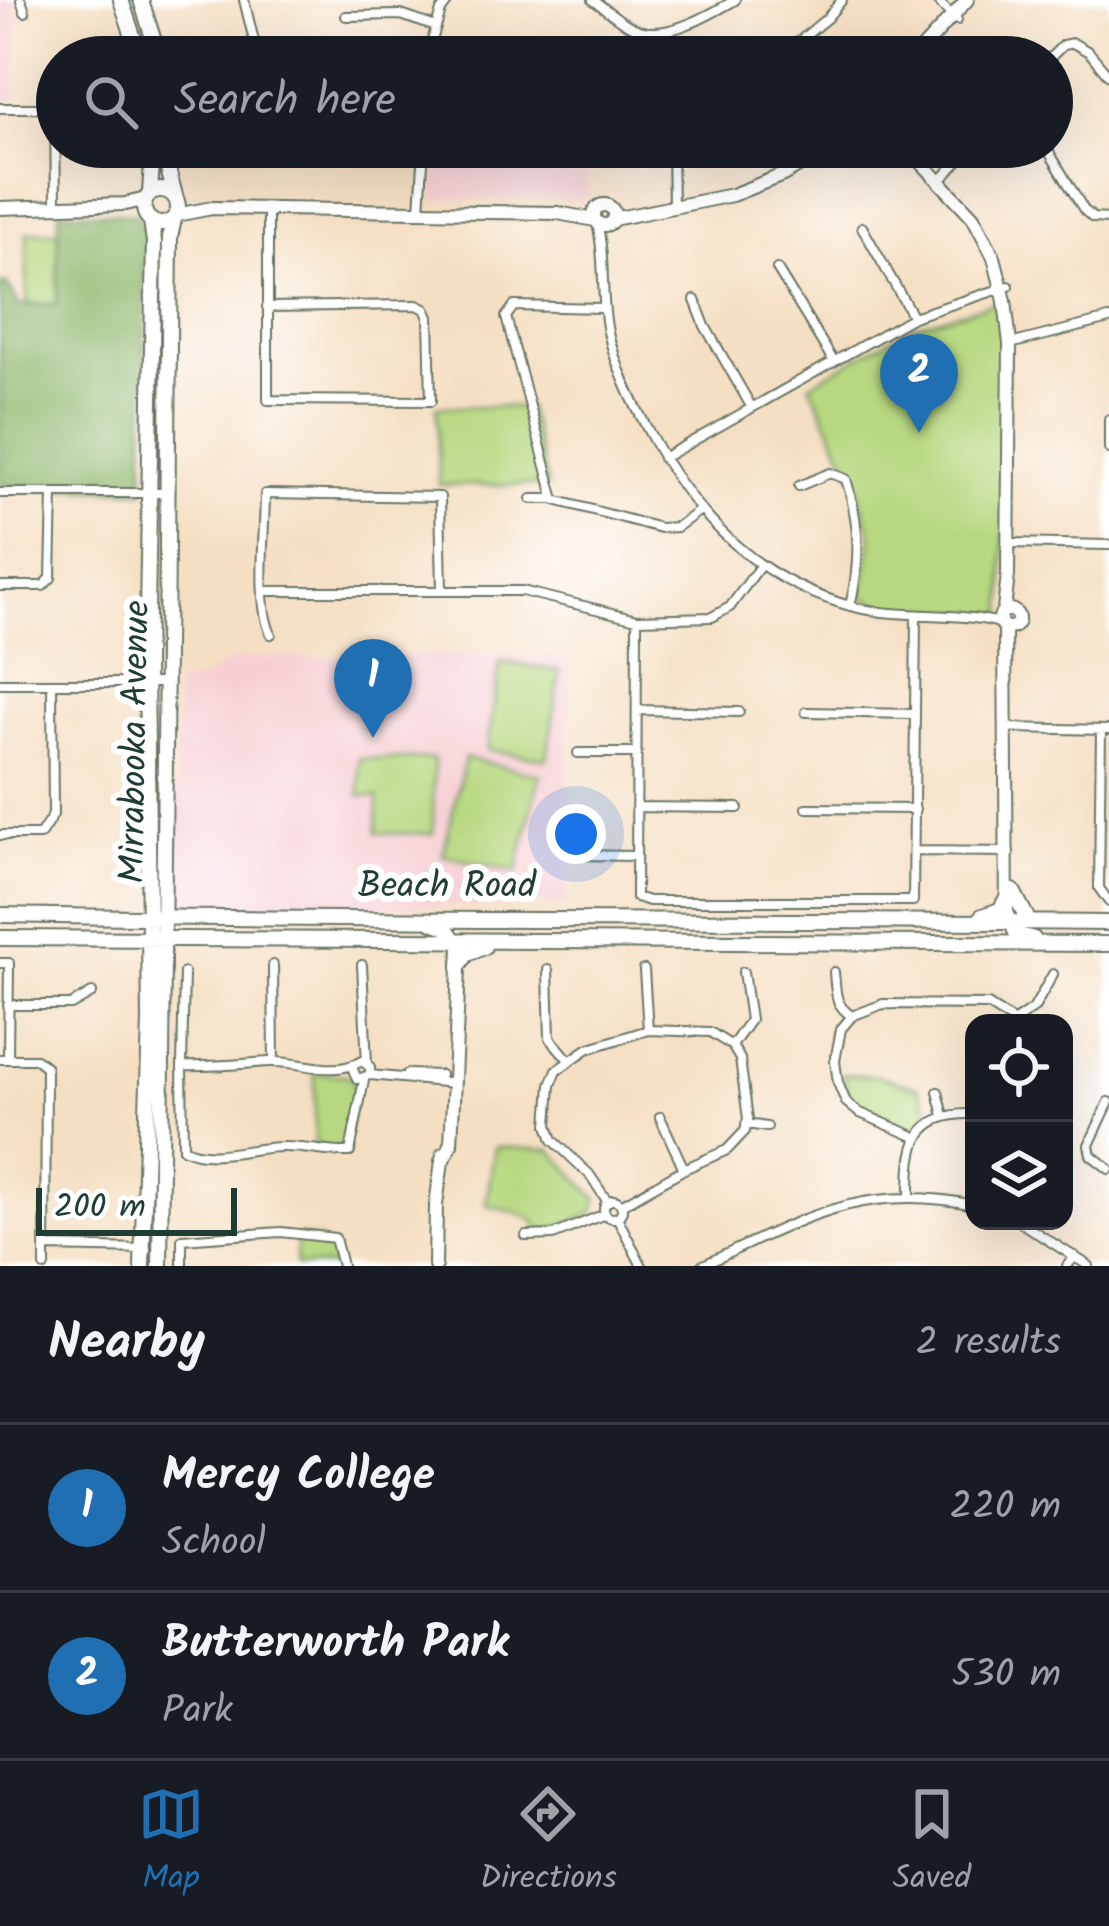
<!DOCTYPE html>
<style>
:root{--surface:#171b24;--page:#242831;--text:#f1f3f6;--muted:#9ea1a6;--line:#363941;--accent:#1f6fb2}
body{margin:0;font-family:Kalam,sans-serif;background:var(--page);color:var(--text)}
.controls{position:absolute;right:36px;bottom:36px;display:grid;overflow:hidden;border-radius:24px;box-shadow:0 12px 48px #0002}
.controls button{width:108px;height:108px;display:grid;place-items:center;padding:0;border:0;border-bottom:3px solid var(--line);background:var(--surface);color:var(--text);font:60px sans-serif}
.scale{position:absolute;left:36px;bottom:30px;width:201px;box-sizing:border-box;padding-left:12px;border:6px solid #1f3d34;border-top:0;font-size:33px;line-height:42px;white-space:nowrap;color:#1f3d34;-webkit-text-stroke:9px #fff;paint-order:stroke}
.you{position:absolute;left:576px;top:834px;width:42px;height:42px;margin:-30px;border:9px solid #fff;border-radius:50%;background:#1a73e8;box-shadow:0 0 0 18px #1a73e833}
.badge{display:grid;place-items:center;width:78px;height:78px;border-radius:50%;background:var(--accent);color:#fff;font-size:39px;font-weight:700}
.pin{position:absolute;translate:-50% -99px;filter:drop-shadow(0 3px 6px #0008)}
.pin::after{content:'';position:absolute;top:63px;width:42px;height:36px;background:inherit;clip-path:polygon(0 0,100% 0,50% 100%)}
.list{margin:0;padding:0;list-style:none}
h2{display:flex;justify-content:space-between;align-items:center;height:156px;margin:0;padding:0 48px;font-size:51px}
h2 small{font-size:39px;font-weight:400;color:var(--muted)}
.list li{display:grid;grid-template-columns:78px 1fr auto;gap:36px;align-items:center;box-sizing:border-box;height:168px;padding:0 48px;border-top:3px solid var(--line)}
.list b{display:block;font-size:45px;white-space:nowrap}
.list p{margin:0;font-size:39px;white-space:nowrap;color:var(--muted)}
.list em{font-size:39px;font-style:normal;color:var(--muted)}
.icon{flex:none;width:66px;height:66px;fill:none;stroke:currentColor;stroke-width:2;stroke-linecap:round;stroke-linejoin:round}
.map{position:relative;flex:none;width:1109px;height:1266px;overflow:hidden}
.search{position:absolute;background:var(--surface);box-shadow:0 12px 48px #0002;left:36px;right:36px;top:36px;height:132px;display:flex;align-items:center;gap:30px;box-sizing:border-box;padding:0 42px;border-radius:66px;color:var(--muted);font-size:45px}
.sheet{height:492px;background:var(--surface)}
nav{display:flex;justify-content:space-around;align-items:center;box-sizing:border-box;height:168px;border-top:3px solid var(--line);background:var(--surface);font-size:33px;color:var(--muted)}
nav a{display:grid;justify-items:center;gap:6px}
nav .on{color:var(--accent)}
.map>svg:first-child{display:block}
.built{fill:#f7cfd3}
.green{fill:#b7d880;stroke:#6b8a5a;stroke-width:3}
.forest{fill:#91b86e;stroke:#587a51;stroke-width:3}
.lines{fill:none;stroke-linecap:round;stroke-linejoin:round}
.street-casing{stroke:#6a7666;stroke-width:12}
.secondary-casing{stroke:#6a7666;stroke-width:16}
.primary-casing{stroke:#6a7666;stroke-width:18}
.street{stroke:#fff;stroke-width:8}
.secondary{stroke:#fff;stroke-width:12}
.primary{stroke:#fff;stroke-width:14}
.labels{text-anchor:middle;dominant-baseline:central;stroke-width:12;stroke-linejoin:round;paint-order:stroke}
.street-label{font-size:36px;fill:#1f3d34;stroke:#fff}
</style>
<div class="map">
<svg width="1109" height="1266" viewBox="0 0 1109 1266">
<rect width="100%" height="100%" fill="#fff"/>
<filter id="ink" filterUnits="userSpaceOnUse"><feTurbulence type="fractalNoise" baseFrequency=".00833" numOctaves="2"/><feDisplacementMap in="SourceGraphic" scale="24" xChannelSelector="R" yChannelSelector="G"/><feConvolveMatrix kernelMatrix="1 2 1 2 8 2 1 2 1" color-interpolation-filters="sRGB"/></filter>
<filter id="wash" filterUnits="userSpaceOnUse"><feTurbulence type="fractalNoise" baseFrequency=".004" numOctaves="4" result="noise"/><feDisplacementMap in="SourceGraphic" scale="48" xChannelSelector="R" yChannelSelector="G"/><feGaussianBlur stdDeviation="2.7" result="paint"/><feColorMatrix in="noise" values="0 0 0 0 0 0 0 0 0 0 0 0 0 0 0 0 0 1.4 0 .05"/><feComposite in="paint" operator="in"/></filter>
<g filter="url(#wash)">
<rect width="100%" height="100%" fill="#f5dfc3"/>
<path class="built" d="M0,0H13L19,16L16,101H0Z
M434,147H589L588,199H434Z
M463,655L570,657L567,905L177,910L176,683L205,679L223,664L237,658Z"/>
<path class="green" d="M27,232H58V304H27Z
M1004,300V614L889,608L862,597L872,536L856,482L810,384L913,326Z
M437,407H527L548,485H439Z
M500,662L560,671L547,759L487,750Z
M465,758L540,775L517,872L443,855Z
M359,759H434L433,834L377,833L378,797L360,796Z
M315,1073L345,1075L355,1081L346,1147L331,1149L315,1146Z
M842,1074L878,1076L917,1087C929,1108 932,1112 917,1130L908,1128C879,1116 849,1109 842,1074Z
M495,1147L551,1150L597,1199L593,1214L544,1232L530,1217L486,1204Z
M297,1237C318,1237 334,1244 336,1266H296Z"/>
<path class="forest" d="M59,211L136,214L145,231L144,490L0,487V284H7L20,306L57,304Z"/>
</g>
<g filter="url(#ink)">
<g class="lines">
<g class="street-casing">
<path id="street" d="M21,0L25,12
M244,0L258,57
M593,0C608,10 625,27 643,31C672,37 711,14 735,0
M936,0L957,20
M346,16L401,15L436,27
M427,57L441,11L449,0
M780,57L827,18L842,0
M1051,57L1063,45L1073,43L1089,52L1109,76
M0,108H55L56,207
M672,147L673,205
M1046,147L1084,210L1093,218L1109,219
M940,181L971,147
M420,210L424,147
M597,223C606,258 600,296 608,332C616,368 633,402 650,434C696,519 759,582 854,607C903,619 953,611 1000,623
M862,227L913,317
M777,269L834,362
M695,300L705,326L752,408
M267,307L417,305L425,309L429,317L431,401L268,400V208
M603,308L514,306L506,317L555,500L660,528L677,527L699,511
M1010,344L1109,319
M1109,419V449
M663,458L913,317L1009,286
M799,486L830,473L846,479C860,524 861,560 850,606
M0,493H166
M532,499H554
M1009,543L1109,545
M0,586H43L51,578L53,493
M265,591H522L637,619L712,617L730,607L760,566
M637,619L636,897L649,901H913L916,617
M271,634C256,603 265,531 265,494L440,497L442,591
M0,683H166
M637,710L739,712
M806,712L915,714
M1007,728L1109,730
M1101,730L1099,888L1109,902
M578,753H636
M637,807L738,808
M807,808L915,809
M0,835H40L53,815L52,683
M914,851L1009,852
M578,855L636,856
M0,963H9L8,1059
M273,965L274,1062
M362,965L367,1063
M548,970L550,1038L568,1059
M644,970L648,1030
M834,972C836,992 834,1005 852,1016
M8,1005H71L92,993
M1016,1020L1034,1008L1053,974
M732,1046L750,1020L743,972
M0,1059H36L46,1067L45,1266
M182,1066L184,973
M352,1067L357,1079L370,1075V1067L362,1061C330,1078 302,1060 269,1062C239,1064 212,1067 182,1066L183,1148C210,1163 251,1147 281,1147C304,1146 326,1153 350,1152L364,1080
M407,1074L440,1075
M370,1075L454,1083
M938,1092L944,1116
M1109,1102L1089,1145L1091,1155L1109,1169
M660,1117L684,1169
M746,1124L767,1127
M916,1137L858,1112L846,1102L838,1083L835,1061L841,1029L852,1016L883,1004L988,1005L1016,1023
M910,1196C910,1146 914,1112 974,1114
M604 1209a9 9 0 1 1 18 0a9 9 0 1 1-18 0Z
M608,1202L589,1174L553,1140L548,1125L551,1085L557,1070L587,1049L648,1030L710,1032L732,1046L740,1059L748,1119L745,1131L727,1150L684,1169L621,1205
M617,1217L642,1266
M1018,1221L1089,1266
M526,1236L553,1235L605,1214
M46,1247L146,1249
M182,1266V1239L281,1232L335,1238L342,1266
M701,1266C799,1221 861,1181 974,1205
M1067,1266L1075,1256"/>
</g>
<g class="secondary-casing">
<path id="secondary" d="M915,57L967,0
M907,147L973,217L994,257L1005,301L1010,344L1008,575L1004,610
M594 215a10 10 0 1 1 20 0a10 10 0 1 1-20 0Z
M0,208L125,204L146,199
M176,215L212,208L558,213L595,220
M613,219L732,195L783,175L832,147
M1000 619a9 9 0 1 1 18 0a9 9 0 1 1-18 0Z
M1005,627L1007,914L1015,933L1034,938
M432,923L447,928L460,947L451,1145L444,1159
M435,1266L436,1205L443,1154"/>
</g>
<g class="primary-casing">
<path id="primary" d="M121,0L140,57
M141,0L159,57
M169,147V173L175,195
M144 207a17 17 0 1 1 34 0a17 17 0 1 1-34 0Z
M150,193L153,147
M1013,891L1029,922
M0,915C369,922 739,919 1109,923
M982,916L1000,910L1006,899
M0,938L1109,944
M460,964L467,954L484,947
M142,1266L150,1021L146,664L154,242L151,220
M160,1266L170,237L174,219"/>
</g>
<use href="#street" class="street"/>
<use href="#secondary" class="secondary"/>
<use href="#primary" class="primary"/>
</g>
</g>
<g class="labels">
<g class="street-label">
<text transform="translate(136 742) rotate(-89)">Mirrabooka Avenue</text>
<text x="447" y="887">Beach Road</text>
</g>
</g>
</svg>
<div class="controls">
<button><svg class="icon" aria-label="locate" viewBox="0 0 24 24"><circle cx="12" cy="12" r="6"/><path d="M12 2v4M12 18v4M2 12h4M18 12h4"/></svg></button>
<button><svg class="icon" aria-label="layers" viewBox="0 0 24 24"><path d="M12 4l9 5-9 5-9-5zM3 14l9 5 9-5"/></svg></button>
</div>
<div class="scale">200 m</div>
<div class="you"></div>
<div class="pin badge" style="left:373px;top:738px">1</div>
<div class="pin badge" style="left:919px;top:433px">2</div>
<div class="search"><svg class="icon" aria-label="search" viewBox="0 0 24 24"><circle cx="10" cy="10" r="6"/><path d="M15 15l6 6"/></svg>Search here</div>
</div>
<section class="sheet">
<h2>Nearby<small>2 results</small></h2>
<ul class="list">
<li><span class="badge">1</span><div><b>Mercy College</b><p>School</p></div><em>220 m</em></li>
<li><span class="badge">2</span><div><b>Butterworth Park</b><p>Park</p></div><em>530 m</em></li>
</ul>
</section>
<nav>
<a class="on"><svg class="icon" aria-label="map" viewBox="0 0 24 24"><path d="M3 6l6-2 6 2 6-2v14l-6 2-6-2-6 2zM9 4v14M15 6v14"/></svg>Map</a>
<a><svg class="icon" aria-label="directions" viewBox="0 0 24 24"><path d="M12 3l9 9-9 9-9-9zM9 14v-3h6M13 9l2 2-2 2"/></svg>Directions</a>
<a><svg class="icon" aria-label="saved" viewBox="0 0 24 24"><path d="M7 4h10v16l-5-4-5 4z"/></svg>Saved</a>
</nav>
